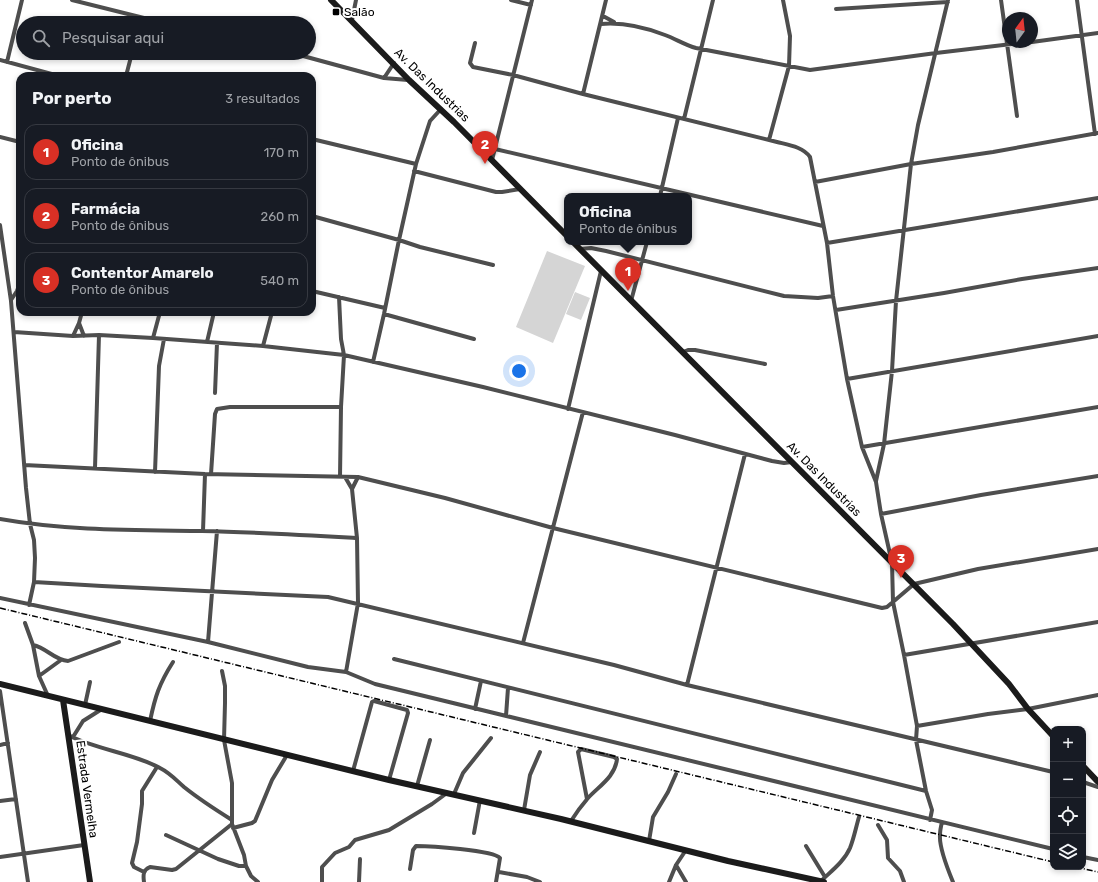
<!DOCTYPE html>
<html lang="pt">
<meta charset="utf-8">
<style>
:root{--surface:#171b24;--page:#242831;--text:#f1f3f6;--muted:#9ea1a6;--line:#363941;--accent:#d93025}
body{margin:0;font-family:Rubik,sans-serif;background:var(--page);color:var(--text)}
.controls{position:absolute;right:12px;bottom:12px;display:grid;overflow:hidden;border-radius:8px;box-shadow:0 2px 6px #0003}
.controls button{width:36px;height:36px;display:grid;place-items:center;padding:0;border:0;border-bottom:1px solid var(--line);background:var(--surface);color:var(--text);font:20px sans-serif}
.compass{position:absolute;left:1002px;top:12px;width:36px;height:36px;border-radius:50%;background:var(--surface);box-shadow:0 2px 6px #0003;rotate:15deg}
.you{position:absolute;left:519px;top:371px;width:14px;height:14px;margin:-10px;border:3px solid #fff;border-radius:50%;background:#1a73e8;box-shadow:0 0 0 6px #1a73e833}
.badge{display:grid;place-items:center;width:26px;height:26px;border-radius:50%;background:var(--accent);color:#fff;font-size:13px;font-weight:700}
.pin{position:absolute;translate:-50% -33px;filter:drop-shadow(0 1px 2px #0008)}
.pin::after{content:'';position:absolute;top:21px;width:14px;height:12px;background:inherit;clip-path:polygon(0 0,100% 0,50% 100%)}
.popup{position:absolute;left:564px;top:193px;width:128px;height:52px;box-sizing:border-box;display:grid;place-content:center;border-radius:8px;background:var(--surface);filter:drop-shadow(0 1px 3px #0005);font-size:13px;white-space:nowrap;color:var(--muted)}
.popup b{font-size:15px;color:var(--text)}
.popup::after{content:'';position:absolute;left:50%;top:100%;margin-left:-8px;border:8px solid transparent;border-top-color:var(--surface)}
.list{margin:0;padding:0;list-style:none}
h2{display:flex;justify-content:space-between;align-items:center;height:52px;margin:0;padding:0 16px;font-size:17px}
h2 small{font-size:13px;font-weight:400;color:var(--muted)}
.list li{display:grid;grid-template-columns:26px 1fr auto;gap:12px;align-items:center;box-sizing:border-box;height:56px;margin:0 8px 8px;padding:0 8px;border:1px solid var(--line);border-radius:12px}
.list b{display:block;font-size:15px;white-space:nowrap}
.list p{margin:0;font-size:13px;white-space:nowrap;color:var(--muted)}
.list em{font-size:13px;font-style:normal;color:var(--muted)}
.icon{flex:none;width:22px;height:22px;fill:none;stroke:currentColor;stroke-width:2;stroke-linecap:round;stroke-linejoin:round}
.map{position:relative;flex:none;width:1098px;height:882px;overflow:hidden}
.search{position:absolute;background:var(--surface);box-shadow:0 2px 6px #0003;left:16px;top:16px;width:300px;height:44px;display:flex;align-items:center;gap:10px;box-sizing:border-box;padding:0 14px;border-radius:22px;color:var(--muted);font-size:15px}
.panel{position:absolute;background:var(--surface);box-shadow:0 2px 6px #0003;left:16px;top:72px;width:300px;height:244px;border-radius:12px}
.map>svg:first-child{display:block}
.green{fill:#d5d5d5}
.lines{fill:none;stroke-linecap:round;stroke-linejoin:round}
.street{stroke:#4e4e4e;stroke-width:4}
.secondary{stroke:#1b1b1b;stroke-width:6}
.rail{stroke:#000;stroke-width:1.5;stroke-dasharray:6 2 1 2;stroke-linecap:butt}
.poi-dot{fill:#000;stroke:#fff;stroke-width:1.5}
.labels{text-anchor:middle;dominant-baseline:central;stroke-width:4;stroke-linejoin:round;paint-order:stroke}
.poi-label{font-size:12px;fill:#000;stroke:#fff;text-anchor:start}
.street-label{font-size:12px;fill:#000;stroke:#fff}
</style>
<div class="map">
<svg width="1098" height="882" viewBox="0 0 1098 882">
<rect width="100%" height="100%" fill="#fff"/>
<path class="green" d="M547,251L585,266L553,343L516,327Z
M575,292L590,298L581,320L566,314Z"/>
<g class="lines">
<path class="street" d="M72,0L164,23
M511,0L531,5
M1001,0L1017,116
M1077,0L1095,134
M836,9L948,2
M603,16L614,22
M352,20L356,0
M601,24C623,22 644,27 665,35C676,39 685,45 696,48L810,70L936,53L1028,42
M1032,42L1098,33
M475,43L470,63L473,67L513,75L583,94L777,142C789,145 803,147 810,157L827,243L833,296L847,379L862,447L876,482L881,514L892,563L893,602L904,655L917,726L916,740L926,791L932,810L930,820
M292,53L384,78L408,80
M0,60L59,76
M7,62L22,0
M126,76L132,53
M384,78L394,63
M583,94L606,0
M684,119L713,0
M0,137L20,142
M312,139L416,164
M769,140L789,66L790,36L783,0
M495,149L823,226
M492,160L532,0
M414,171L496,192H502L520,189
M815,182L911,164L993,152L1098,133
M660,196L678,118
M312,216L399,240L420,247L493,265
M0,225L11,301L26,488L30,524L34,540L35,558L34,582L29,605
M827,243L1098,198
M580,249L591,248L606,251L784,296L818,298L833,296
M312,291L385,308
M339,297L341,339L344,355L341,407L340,477
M11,300L17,291L20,283
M631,301L647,242
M836,310L944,293L1022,279L1098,268
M384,314L474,339
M79,323L84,336
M14,332L73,336L99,335L153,338L263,346L344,355L483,387L675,435L772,461L784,463L792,462
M73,336L79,323L82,312
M153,338L160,312
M207,342L214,312
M263,346L272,312
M683,352L688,350H695L765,364
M373,362L384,314L399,240L416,164L430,121L441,109
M847,379L1098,336
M215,393L217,343
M568,409L601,271
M862,447L1098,407
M24,465L205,474L358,477L445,498L553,528L882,608L887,607L914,584L978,569L1098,549
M95,468L99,335
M155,472L159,366L164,339
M211,474L215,414L217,409L230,407H341
M345,477L352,489L357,538L358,603L346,672
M876,481L884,444L892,371L896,301L911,164L918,125L948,0
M352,489L358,477
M881,514L981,495L1098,476
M0,519C67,531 135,530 202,531C254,532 305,535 357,538
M203,531L205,474
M34,582L102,586L328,597L614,665L687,685L1053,772
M0,598L208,642L308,667L346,672L375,684L1053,849
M25,623L33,645L39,676L48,696
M208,642L217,531
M523,643L583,412
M33,645C47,648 54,660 68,661L119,642
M904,655L1098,622
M394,659L926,791
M222,671L225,686V703L224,740L232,783V824L244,855L246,866L251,876L258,882
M39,676L61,660
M687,685L745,454
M0,691L28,882
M85,705L90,682
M475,709L481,681
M506,716L508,688
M150,721C155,697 159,684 173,662
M917,726L988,714L1028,709L1098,695
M68,735C97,750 133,753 160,768C170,773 176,780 184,787C199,799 216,810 232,820
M73,737L83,721L102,709
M0,745L8,743
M353,771L372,702L374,701L407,710L408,713L389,780
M1083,782L1098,787
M417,786L430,740
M454,794L463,773L491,738
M0,801L16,799
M524,810L530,775L540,752
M571,821C576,813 582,805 588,798C599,786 615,777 617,759L614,757L581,749L578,752L587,799
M942,822C941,826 940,831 940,835C939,848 948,870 953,882
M878,825L887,840L888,858L900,871L904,882
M233,828L252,823L255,821L272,780L287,755
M474,833L480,800
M166,835L218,859L239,866H246
M649,841L653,817L668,792L676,774
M806,846L825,877
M0,857L84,845
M1083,857L1098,860
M676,865L686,882
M410,869L413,850L416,846C429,846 493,850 500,858L496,882
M144,872L134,867L132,863L137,842L142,804V791L157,767
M499,872L527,877L540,882
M144,882C143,875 143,870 150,867L172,870L176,869L232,824
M322,882V867L335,853L349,847L355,840L389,830L432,804L447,793
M359,882L360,859
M669,882L676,865L686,850
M820,882C830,872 844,862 850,848C854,838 856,827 859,817"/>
<path class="secondary" d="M331,0L409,80L454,122L567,236
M573,242L953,624L1009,684L1028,709L1053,736
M0,684L389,780L561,819L728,861L824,882
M63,700L90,882
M1083,766L1098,782"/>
<path class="rail" d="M0,608L1053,862
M1076,867L1098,872"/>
</g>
<rect class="poi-dot" x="332" y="8" width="8" height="8" rx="2"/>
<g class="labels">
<g class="poi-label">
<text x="344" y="12">Salão</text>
</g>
<g class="street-label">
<text transform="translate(432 85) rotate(44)">Av. Das Industrias</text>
<text transform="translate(824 479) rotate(45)">Av. Das Industrias</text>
<text transform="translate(87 789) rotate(82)">Estrada Vermelha</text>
</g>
</g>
</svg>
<div class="controls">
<button>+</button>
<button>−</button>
<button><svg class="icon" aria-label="locate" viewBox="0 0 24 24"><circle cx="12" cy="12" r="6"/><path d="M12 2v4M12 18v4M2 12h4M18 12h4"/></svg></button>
<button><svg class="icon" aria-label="layers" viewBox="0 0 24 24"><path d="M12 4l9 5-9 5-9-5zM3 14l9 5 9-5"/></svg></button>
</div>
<svg class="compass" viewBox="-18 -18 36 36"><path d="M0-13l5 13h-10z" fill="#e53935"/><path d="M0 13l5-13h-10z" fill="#9ea1a6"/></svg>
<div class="you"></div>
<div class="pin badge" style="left:628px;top:291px">1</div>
<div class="popup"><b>Oficina</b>Ponto de ônibus</div>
<div class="pin badge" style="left:485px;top:164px">2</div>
<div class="pin badge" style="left:901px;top:578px">3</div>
<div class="search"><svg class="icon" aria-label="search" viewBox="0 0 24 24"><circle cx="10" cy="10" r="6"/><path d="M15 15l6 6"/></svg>Pesquisar aqui</div>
<section class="panel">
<h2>Por perto<small>3 resultados</small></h2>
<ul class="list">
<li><span class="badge">1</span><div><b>Oficina</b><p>Ponto de ônibus</p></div><em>170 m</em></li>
<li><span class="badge">2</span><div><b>Farmácia</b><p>Ponto de ônibus</p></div><em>260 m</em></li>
<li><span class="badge">3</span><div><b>Contentor Amarelo</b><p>Ponto de ônibus</p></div><em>540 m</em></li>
</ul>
</section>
</div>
